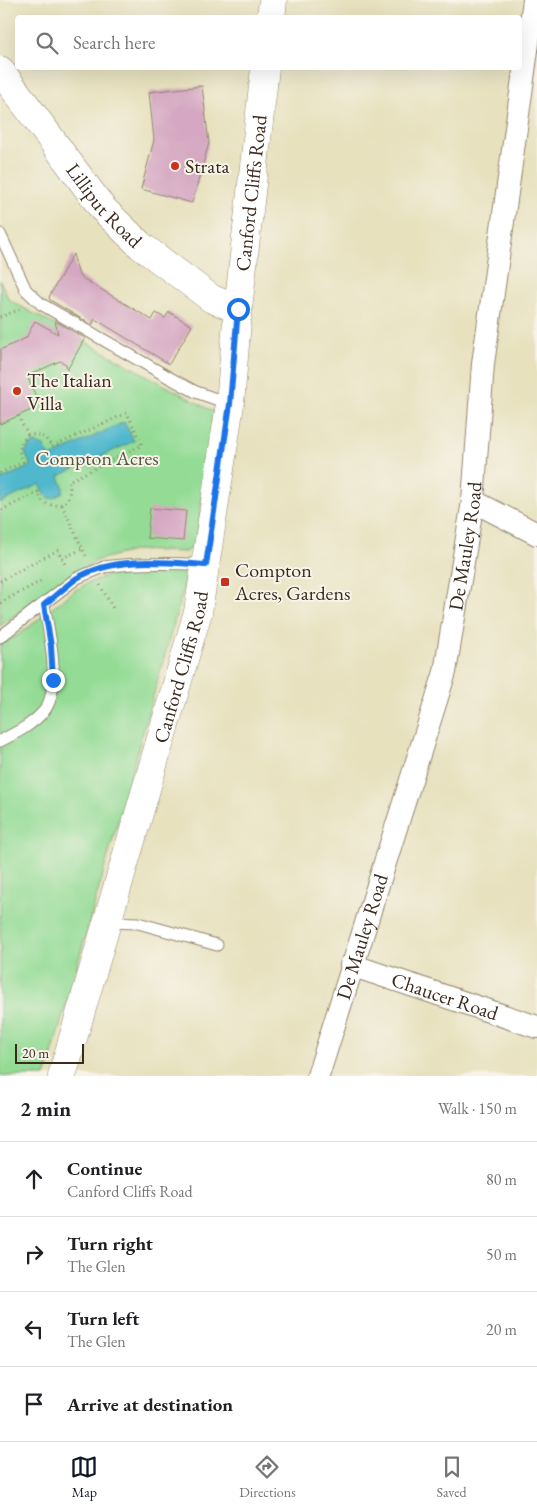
<!DOCTYPE html>
<meta charset="utf-8">
<style>
:root{--surface:#fff;--page:#f2f2f2;--text:#202124;--muted:#757577;--line:#e0e0e0;--accent:#111827}
body{margin:0;font-family:"EB Garamond",serif;background:var(--page);color:var(--text)}
.scale{position:absolute;left:15px;bottom:12px;width:69px;box-sizing:border-box;padding-left:5px;border:2px solid #3b2a1e;border-top:0;font-size:14px;line-height:18px;white-space:nowrap;color:#3b2a1e;-webkit-text-stroke:4px #f7f3e8;paint-order:stroke}
.stop{position:absolute;width:15px;height:15px;margin:-11px;border:4px solid #1a73e8;border-radius:50%;background:#fff}
.stop.end{background:#1a73e8;border-color:#fff;box-shadow:0 1px 5px #0008}
.list{margin:0;padding:0;list-style:none}
h2{display:flex;justify-content:space-between;align-items:center;height:65px;margin:0;padding:0 20px;font-size:21px}
h2 small{font-size:16px;font-weight:400;color:var(--muted)}
.list li{display:grid;grid-template-columns:32px 1fr auto;gap:15px;align-items:center;box-sizing:border-box;height:75px;padding:0 20px;border-top:1px solid var(--line)}
.list b{display:block;font-size:19px;white-space:nowrap}
.list p{margin:0;font-size:16px;white-space:nowrap;color:var(--muted)}
.list em{font-size:16px;font-style:normal;color:var(--muted)}
.icon{flex:none;width:28px;height:28px;fill:none;stroke:currentColor;stroke-width:2;stroke-linecap:round;stroke-linejoin:round}
.map{position:relative;flex:none;width:537px;height:1076px;overflow:hidden}
.search{position:absolute;background:var(--surface);box-shadow:0 5px 20px #0002;left:15px;right:15px;top:15px;height:55px;display:flex;align-items:center;gap:12px;box-sizing:border-box;padding:0 18px;border-radius:5px;color:var(--muted);font-size:19px}
.sheet{height:365px;background:var(--surface)}
nav{display:flex;justify-content:space-around;align-items:center;box-sizing:border-box;height:70px;border-top:1px solid var(--line);background:var(--surface);font-size:14px;color:var(--muted)}
nav a{display:grid;justify-items:center;gap:2px}
nav .on{color:var(--accent)}
.map>svg:first-child{display:block}
.green{fill:#94dc96;stroke:#68835a}
.water{fill:#50b8cd;stroke:#467176}
.building{fill:#d5a7c2}
.lines{fill:none;stroke-linecap:round;stroke-linejoin:round}
.service-casing{stroke:#91866e;stroke-width:13}
.minor-casing{stroke:#91866e;stroke-width:24}
.tertiary-casing{stroke:#91866e;stroke-width:29}
.path{stroke:#91866e;stroke-width:3;stroke-dasharray:1 4;stroke-linecap:butt}
.service{stroke:#fff;stroke-width:11}
.minor{stroke:#fff;stroke-width:22}
.tertiary{stroke:#fff;stroke-width:28}
.service-bridge-casing{stroke:#91866e;stroke-width:13;stroke-linecap:butt}
.service-bridge{stroke:#fff;stroke-width:11}
.route{stroke:#1a73e8;stroke-width:6}
.poi-dot{fill:#c8321e;stroke:#f7f3e8;stroke-width:2}
.labels{text-anchor:middle;dominant-baseline:central;stroke-width:4;stroke-linejoin:round;paint-order:stroke}
.poi-label{font-size:20px;fill:#3b2a1e;stroke:#f7f3e8;text-anchor:start}
.street-label{font-size:20px;fill:#3b2a1e;stroke:#f7f3e8}
.park-label{font-size:20px;fill:#51563c;stroke:#f7f3e8}
</style>
<div class="map">
<svg width="537" height="1076" viewBox="0 0 537 1076">
<rect width="100%" height="100%" fill="#f7f3e8"/>
<filter id="ink" filterUnits="userSpaceOnUse"><feTurbulence type="fractalNoise" baseFrequency=".02" numOctaves="2"/><feDisplacementMap in="SourceGraphic" scale="10" xChannelSelector="R" yChannelSelector="G"/><feConvolveMatrix kernelMatrix="1 2 1 2 8 2 1 2 1" color-interpolation-filters="sRGB"/></filter>
<filter id="wash" filterUnits="userSpaceOnUse"><feTurbulence type="fractalNoise" baseFrequency=".0096" numOctaves="4" result="noise"/><feDisplacementMap in="SourceGraphic" scale="20" xChannelSelector="R" yChannelSelector="G"/><feGaussianBlur stdDeviation="1.12" result="paint"/><feColorMatrix in="noise" values="0 0 0 0 0 0 0 0 0 0 0 0 0 0 0 0 0 1.4 0 .05"/><feComposite in="paint" operator="in"/></filter>
<g filter="url(#wash)">
<rect width="100%" height="100%" fill="#e7e1be"/>
<path class="green" d="M0,280L9,300L214,412L196,545L185,552L136,550L98,560L73,573L0,626Z
M149,567L181,569L186,580L49,1065L45,1076H0V645L20,634L74,591L86,584L116,572Z"/>
<path class="water" d="M124,422L134,441L59,476L63,487V492L54,498H49L46,495L40,484L0,503V480L31,466L25,453L30,445L35,443L44,446L50,457Z"/>
<g id="blocks">
<path class="building" d="M202,86L209,143L192,203L141,189L154,140L149,92Z
M73,254L79,276L152,320L156,313L165,318L169,312L192,326L169,364L95,319L92,325L50,300L49,297Z
M35,321L58,334L55,321L85,338L67,370L66,364L60,361L27,376L40,406L0,424V350L26,338Z
M150,508L186,511L183,541L147,538Z"/>
</g>
</g>
<g filter="url(#ink)">
<use href="#blocks" fill-opacity="0" stroke="#91866e" stroke-width="1"/>
<g class="lines">
<g class="service-casing">
<path id="service" d="M0,234L26,290L41,304L170,378L196,392L230,404
M104,567C138,562 171,563 205,565
M0,637L77,578
M0,741C16,733 32,725 44,711C62,689 49,631 44,605
M107,922L138,923L217,945"/>
</g>
<g class="minor-casing">
<g id="minor">
<path d="M473,501L537,534"/>
<path id="s1" d="M351,965L537,1027"/>
<path id="s2" d="M318,1076L445,672L473,501L483,364L534,0"/>
</g>
</g>
<g class="tertiary-casing">
<g id="tertiary">
<path d="M271,18L273,0"/>
<path id="s3" d="M0,70L103,209L140,245L212,299L238,309"/>
<path id="s4" d="M62,1076L198,612L230,404L238,309L265,68"/>
</g>
</g>
<path class="path" d="M0,317L21,309
M18,416L28,435
M0,473L23,462C17,451 19,444 28,435C39,433 46,437 52,447L127,413L142,445L69,481C73,501 62,511 43,502L38,492L0,511
M62,505L86,556
M62,558L83,549
M0,581L58,550L66,566
M100,585L114,610
M0,603L41,581"/>
<use href="#service" class="service"/>
<use href="#minor" class="minor"/>
<use href="#tertiary" class="tertiary"/>
<g class="service-bridge-casing">
<path id="service-bridge" d="M77,578L104,567"/>
</g>
<use href="#service-bridge" class="service-bridge"/>
</g>
</g>
<g class="lines" filter="url(#ink)">
<path class="route" d="M53,680L51,646L44,605C55,596 66,586 77,578C115,556 164,562 206,565L230,404L238,309"/>
</g>
<g class="poi-dot">
<circle cx="175" cy="166" r="5"/>
<circle cx="17" cy="391" r="5"/>
<rect x="220" y="577" width="10" height="10" rx="2.5"/>
</g>
<g class="labels">
<g class="poi-label">
<text x="185" y="166">Strata</text>
<text x="27" y="380">The Italian<tspan x="27" dy="23">Villa</tspan></text>
<text x="235" y="570">Compton<tspan x="235" dy="23">Acres, Gardens</tspan></text>
</g>
<g class="street-label">
<text stroke="none"><textPath href="#s4" startOffset="906">Canford Cliffs Road</textPath></text>
<text stroke="none"><textPath href="#s3" startOffset="171">Lilliput Road</textPath></text>
<text stroke="none"><textPath href="#s2" startOffset="551">De Mauley Road</textPath></text>
<text stroke="none"><textPath href="#s4" startOffset="426">Canford Cliffs Road</textPath></text>
<text stroke="none"><textPath href="#s2" startOffset="146">De Mauley Road</textPath></text>
<text stroke="none"><textPath href="#s1" startOffset="99">Chaucer Road</textPath></text>
</g>
<g class="park-label">
<text x="97" y="458">Compton Acres</text>
</g>
</g>
</svg>
<div class="scale">20 m</div>
<div class="stop" style="left:238px;top:309px"></div>
<div class="stop end" style="left:53px;top:680px"></div>
<div class="search"><svg class="icon" aria-label="search" viewBox="0 0 24 24"><circle cx="10" cy="10" r="6"/><path d="M15 15l6 6"/></svg>Search here</div>
</div>
<section class="sheet">
<h2>2 min<small>Walk · 150 m</small></h2>
<ul class="list">
<li><svg class="icon" aria-label="ahead" viewBox="0 0 24 24"><path d="M12 20V5M6 11l6-6 6 6"/></svg><div><b>Continue</b><p>Canford Cliffs Road</p></div><em>80 m</em></li>
<li><svg class="icon" aria-label="right" viewBox="0 0 24 24"><path d="M7 20v-9h11M14 6l5 5-5 5"/></svg><div><b>Turn right</b><p>The Glen</p></div><em>50 m</em></li>
<li><svg class="icon" aria-label="left" viewBox="0 0 24 24"><path d="M17 20v-9H6M10 6l-5 5 5 5"/></svg><div><b>Turn left</b><p>The Glen</p></div><em>20 m</em></li>
<li><svg class="icon" aria-label="arrive" viewBox="0 0 24 24"><path d="M6 21V4h12l-3 4 3 4H6"/></svg><div><b>Arrive at destination</b></div></li>
</ul>
</section>
<nav>
<a class="on"><svg class="icon" aria-label="map" viewBox="0 0 24 24"><path d="M3 6l6-2 6 2 6-2v14l-6 2-6-2-6 2zM9 4v14M15 6v14"/></svg>Map</a>
<a><svg class="icon" aria-label="directions" viewBox="0 0 24 24"><path d="M12 3l9 9-9 9-9-9zM9 14v-3h6M13 9l2 2-2 2"/></svg>Directions</a>
<a><svg class="icon" aria-label="saved" viewBox="0 0 24 24"><path d="M7 4h10v16l-5-4-5 4z"/></svg>Saved</a>
</nav>
